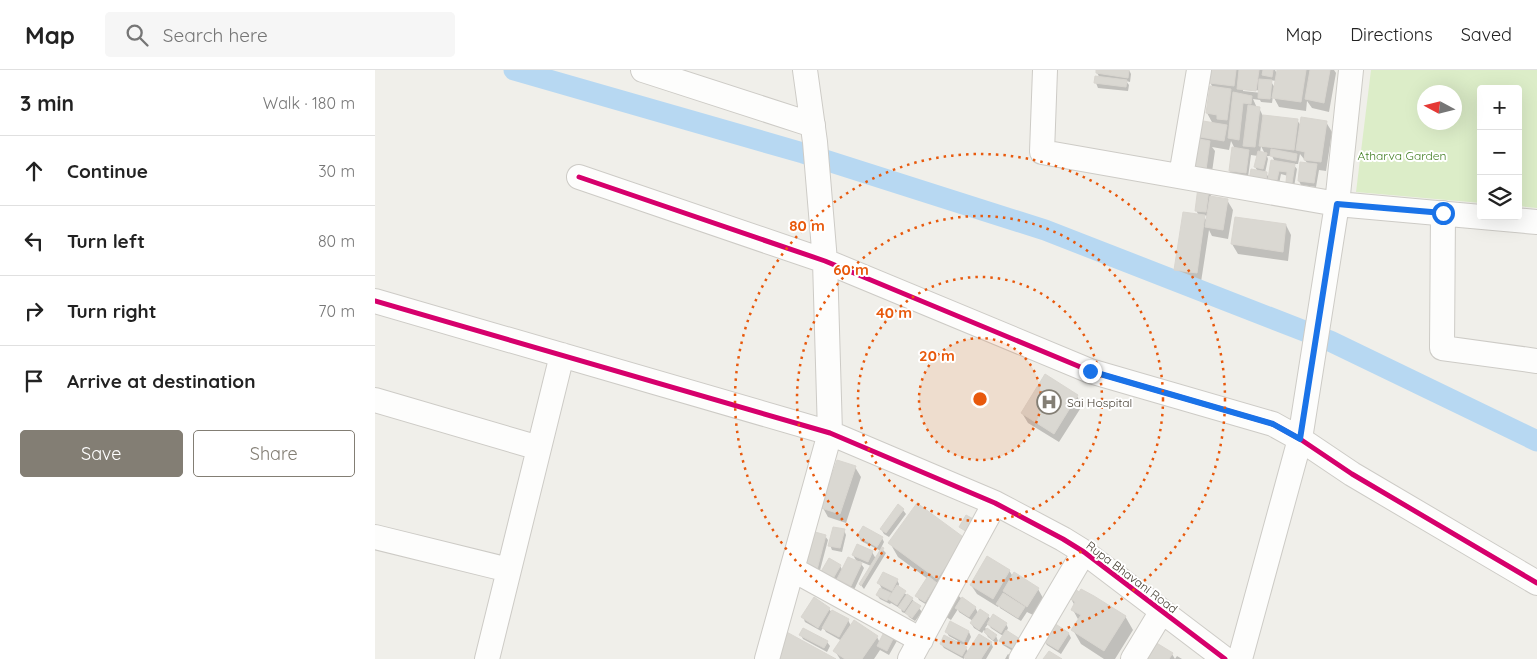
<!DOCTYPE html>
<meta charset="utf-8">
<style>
:root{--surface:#fff;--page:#f6f6f6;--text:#222;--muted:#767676;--line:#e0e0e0;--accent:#837e74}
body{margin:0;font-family:Quicksand,sans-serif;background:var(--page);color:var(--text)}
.controls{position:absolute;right:15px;top:15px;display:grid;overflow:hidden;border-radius:5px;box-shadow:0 5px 20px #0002}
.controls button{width:45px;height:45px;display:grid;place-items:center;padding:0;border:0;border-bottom:1px solid var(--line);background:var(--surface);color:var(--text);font:25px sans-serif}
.compass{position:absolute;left:1042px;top:15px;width:45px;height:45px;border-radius:50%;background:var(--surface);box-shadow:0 5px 20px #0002;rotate:277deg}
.stop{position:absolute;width:15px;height:15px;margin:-11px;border:4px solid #1a73e8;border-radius:50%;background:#fff}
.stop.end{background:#1a73e8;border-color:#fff;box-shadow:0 1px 5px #0008}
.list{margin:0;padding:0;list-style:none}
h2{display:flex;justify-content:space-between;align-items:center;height:65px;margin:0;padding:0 20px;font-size:21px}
h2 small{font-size:16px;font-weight:400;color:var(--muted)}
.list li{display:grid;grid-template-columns:32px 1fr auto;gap:15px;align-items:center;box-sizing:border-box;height:70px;padding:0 20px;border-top:1px solid var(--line)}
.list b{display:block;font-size:19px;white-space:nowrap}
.list em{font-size:16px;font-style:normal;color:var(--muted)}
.actions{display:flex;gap:10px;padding:15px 20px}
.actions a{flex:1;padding:11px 0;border:1px solid var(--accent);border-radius:5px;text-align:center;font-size:18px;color:var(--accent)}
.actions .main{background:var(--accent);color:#fff}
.icon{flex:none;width:28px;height:28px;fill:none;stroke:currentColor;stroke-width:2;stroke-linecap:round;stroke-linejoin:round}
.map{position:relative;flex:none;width:1162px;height:589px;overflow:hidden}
header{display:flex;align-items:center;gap:30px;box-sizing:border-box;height:70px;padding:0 25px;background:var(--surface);border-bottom:1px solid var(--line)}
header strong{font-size:24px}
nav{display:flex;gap:28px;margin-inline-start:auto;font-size:18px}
.search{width:350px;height:45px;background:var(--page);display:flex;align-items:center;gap:12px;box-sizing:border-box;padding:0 18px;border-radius:5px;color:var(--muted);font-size:19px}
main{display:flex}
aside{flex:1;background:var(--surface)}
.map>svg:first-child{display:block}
.green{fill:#dcedc8;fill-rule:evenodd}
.shadow{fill:#0003;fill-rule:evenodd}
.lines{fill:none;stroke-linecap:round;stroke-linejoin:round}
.canal{stroke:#b7d8f2;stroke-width:21}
.building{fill:#dad8d2;stroke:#d9d6d0}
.minor-casing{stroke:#cdcbc6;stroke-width:26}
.minor{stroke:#fdfdfc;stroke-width:24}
.cycleway-casing{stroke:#fff;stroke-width:8}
.cycleway{stroke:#d6006c;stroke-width:5}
.route{stroke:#1a73e8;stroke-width:6}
.ring{fill:none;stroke:#e8590c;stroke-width:2.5;stroke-dasharray:2.5 5}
.labels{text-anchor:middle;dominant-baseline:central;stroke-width:4;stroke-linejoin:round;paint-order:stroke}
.park-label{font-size:12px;fill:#427e24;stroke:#fff}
.poi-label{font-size:12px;fill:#484135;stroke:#fff;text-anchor:start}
.street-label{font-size:12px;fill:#484135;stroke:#fff}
.centre{fill:#e8590c;stroke:#fff;stroke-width:2.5}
.ring-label{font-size:15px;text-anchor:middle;font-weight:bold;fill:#e8590c;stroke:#fff;stroke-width:4;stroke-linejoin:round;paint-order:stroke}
</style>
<header>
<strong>Map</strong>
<div class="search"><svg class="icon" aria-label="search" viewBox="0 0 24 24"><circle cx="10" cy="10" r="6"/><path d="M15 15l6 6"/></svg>Search here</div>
<nav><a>Map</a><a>Directions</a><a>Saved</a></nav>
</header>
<main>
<aside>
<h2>3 min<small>Walk · 180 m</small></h2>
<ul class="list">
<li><svg class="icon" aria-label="ahead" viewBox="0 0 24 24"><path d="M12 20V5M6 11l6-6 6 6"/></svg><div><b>Continue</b></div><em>30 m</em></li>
<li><svg class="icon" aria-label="left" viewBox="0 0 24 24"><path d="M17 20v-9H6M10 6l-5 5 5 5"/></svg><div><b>Turn left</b></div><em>80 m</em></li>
<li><svg class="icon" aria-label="right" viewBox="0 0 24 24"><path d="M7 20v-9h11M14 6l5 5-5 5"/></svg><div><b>Turn right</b></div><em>70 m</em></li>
<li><svg class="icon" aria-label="arrive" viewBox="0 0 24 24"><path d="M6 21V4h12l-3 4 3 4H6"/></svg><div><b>Arrive at destination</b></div></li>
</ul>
<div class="actions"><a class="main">Save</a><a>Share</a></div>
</aside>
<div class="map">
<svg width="1162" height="589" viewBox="0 0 1162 589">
<rect width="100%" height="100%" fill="#f0efea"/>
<path class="green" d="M996,0H1162V138L1143,136V19H1106V133L981,122ZM1050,22H1080V52H1050Z"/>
<path class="shadow" d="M723,0H754L756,4L755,12L751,11L754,15L753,21L723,18L721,13V7L725,8L722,3Z
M837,0H900L902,4L903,0H959L961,3L954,42L937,38L932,31L931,41L904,37L898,26L897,33L886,32L885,30L878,29L882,38H884L888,46L922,50L926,56L951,52L957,62L951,101L944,100L941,117L926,115L924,111L933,94L925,84L923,94H918L922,99L919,117L915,116L912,111L913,106L906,104L904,114L897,113L894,108L893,117L880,97L883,86L876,85L873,107L858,105L855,101L860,79L856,71L854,80L837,77L840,81L836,109L821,107L820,65L838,54L832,43L836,17L838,18L835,12ZM895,10L901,11L900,18ZM868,18L887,21V23L868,21ZM886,76L890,84L885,83ZM892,86H897L900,92L894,108L891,103H890L893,89Z
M833,120L836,125V127L852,130L858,140L853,169L837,166L834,160L826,212L806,209L801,200L824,146L821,140ZM828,145L833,146L832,152L830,148Z
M911,155L916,165L913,191L863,184L857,174Z
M702,326L707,336L684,372L653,353L647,343Z
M480,397L486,407L471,453L453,447L448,438Z
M528,440L531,444L514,467L509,464L506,459Z
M469,460L471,465L467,482L457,480L455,475Z
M450,466L453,470L444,504L432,497Z
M484,466L507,468L509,472L506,478L511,483L489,519L485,514L496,496L484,491L489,498L479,520L466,514L463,508L460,513L448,505L465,496L468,501L482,492L478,485L497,482L501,489L506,481L486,471Z
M590,470L552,535L544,530L542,526L553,509L523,487L515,473Z
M634,500L638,507L663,519L668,528L658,545L652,542L646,551L625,538L624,536L623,537L602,524L596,515Z
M522,510L524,514L523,518L537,529L547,542L540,551L534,547L532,544L527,542L526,539L516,533L515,534L505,529L502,525L508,521L504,513Z
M577,522L585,527L587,530L600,537L603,543L605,540L613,546L616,550L631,554L633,558L631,562L641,583L628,575L626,571L628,566L616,558L613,554L610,558L621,566L623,571L621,573L613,567L609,560L607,563L599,558L596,553L598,551L584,542L583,539L576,550L568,545Z
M695,527L750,546L758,560L740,589H729L706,574L698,560L704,551L698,540L700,536Z
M439,529L454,539L457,543L473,550L476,556L502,567L505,573L512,560L523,569L514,585L505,580L499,589H465L460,581L467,571L451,562L448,557L446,561L430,552L428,547Z
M576,553L594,562L596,567L592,575L588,574L594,583L616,573L618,577L611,589H591L590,587L589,589L569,578L566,574L582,573L583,571L574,566L571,561Z
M679,555L694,564L696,568L686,584L672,575L669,571Z
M426,565L452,572L455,576L452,582L428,569Z
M633,584L639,589H630Z
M797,584L800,589L802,586L807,589H765Z"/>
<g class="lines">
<path class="canal" d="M139,0L428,83L670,160L955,271L1162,371"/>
</g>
<path class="building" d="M721,0H754L753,8L721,3Z
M835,0H861L859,16L834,13Z
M864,0H884L881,21L862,19Z
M888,0H898L897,7L887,5Z
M902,0H931L926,32L897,28Z
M935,0H955L949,33L930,29Z
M720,6L752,10L751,17L719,13Z
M884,9L897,10L895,29L883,28Z
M835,16L856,19L852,50L842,49V45L831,43Z
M858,22L877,26L876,34L868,33L864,70L853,68Z
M873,35L885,37L880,77L868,76Z
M888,45L923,49L919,80L884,76Z
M926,47L952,51L946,92L929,90L930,82L921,80Z
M822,50L852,55L849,71L819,66Z
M819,68L835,71L831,100L814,98Z
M857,77L874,80L871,103L854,101Z
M896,79L922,84L921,91L895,86Z
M883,81L892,83L888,99L879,97Z
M896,90L920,94L917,113L911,112L912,102L904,101L902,110L893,109Z
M925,92L942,94L939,113L923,111Z
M876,99L892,102L891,113L874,110Z
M823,117L834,119L831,142L820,141Z
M835,126L853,129L848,160L830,157Z
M808,142L830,145L822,203L799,200Z
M860,147L911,154L908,182L856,174Z
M670,304L703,325L679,364L646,343Z
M462,390L481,396L465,444L446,438Z
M542,433L591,469L562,509L513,473Z
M523,434L529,439L511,463L505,459Z
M591,445L604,452L597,465L584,457Z
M488,456L508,467L502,477L482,466Z
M458,457L470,459L465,478L453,476Z
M440,462L451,465L442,500L430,497Z
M482,474L498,481L493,492L477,485Z
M507,477L509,478L486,516L484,514Z
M612,486L635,500L618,529L595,515Z
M473,487L487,493L476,516L462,509Z
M454,488L466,495L456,512L444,505Z
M508,502L523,509L517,521L502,513Z
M639,502L664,518L652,537L628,521Z
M553,506L562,513L550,532L540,526Z
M522,515L531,521L522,535L513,529Z
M505,518L516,523L512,531L501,525Z
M699,518L704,522L706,519L719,526L751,546L729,581L696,560L706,545L696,540L700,532L693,527Z
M628,523L650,537L643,548L621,534Z
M532,524L538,528L529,541L523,537Z
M439,527L455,538L443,558L426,547Z
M587,527L601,537L594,547L580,538Z
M538,531L546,536L537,548L530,543Z
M605,539L614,545L604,560L595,553Z
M457,540L474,549L464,567L447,558Z
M618,544L632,553L626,563L612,554Z
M479,550L503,566L487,589H470L458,581Z
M575,551L594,561L589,572L570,562Z
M679,553L694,563L683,580L668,571Z
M428,558L453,571L449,578L424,565Z
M511,558L521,563L512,581L502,576Z
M612,558L622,565L618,570L609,562Z
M408,560L461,589H399Z
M631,560L645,569L639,579L624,571Z
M604,564L617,572L606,589H591L589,587Z
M569,565L592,577L587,586L565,574Z
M775,569L798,583L794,589H764Z
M674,581L687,589H668Z"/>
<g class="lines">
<g class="minor-casing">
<path id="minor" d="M268,0L438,55
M670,0L667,82L962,134L1162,152
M806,106L824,0
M204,107L450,191L715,301L898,354L925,369L977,404L1162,513
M1068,143L1067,278L1162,291
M0,231L455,363L620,433L688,469L709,482L850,589
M0,330L164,378
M0,467L134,500
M417,499L546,570
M112,589L187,285
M392,589L455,363L450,191L440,72L430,0
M535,589L620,433
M646,589L709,482
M758,589L787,541
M865,589L925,369L962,134L976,0"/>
</g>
<use href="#minor" class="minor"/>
<g class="cycleway-casing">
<path id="cycleway" d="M204,107L450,191L715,301L898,354L925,369L977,404L1162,513
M0,231L455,363L620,433L688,469L709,482L850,589"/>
</g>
<use href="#cycleway" class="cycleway"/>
</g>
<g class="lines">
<path class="route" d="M715,301L898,354L925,369L962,134L1068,143"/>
</g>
<circle cx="605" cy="329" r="61" fill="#e8590c" fill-opacity=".12"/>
<g class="ring">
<circle cx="605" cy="329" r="61"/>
<circle cx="605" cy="329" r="122"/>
<circle cx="605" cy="329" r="183"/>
<circle cx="605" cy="329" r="245"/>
</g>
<defs>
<g id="hospital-ring" transform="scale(1.25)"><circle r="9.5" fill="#fff" stroke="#837e74" stroke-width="1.5"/><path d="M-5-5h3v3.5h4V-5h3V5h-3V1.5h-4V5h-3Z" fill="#837e74"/></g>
</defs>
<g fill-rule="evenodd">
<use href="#hospital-ring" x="674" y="332"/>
</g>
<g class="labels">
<g class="park-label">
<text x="1027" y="85">Atharva Garden</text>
</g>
<g class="poi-label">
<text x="692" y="332">Sai Hospital</text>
</g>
<g class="street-label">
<text transform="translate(757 507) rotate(37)">Rupa Bhavani Road</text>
</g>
</g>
<circle cx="605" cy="329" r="8" class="centre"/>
<g class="ring-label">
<text x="432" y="161">80 m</text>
<text x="476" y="205">60 m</text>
<text x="519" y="248">40 m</text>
<text x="562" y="291">20 m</text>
</g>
</svg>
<div class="controls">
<button>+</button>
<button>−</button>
<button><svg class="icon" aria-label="layers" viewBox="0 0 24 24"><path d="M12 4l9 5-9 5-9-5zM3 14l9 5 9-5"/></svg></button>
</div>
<svg class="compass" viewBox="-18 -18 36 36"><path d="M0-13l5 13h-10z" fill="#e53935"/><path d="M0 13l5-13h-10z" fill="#767676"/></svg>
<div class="stop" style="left:1068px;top:143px"></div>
<div class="stop end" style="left:715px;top:301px"></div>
</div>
</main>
